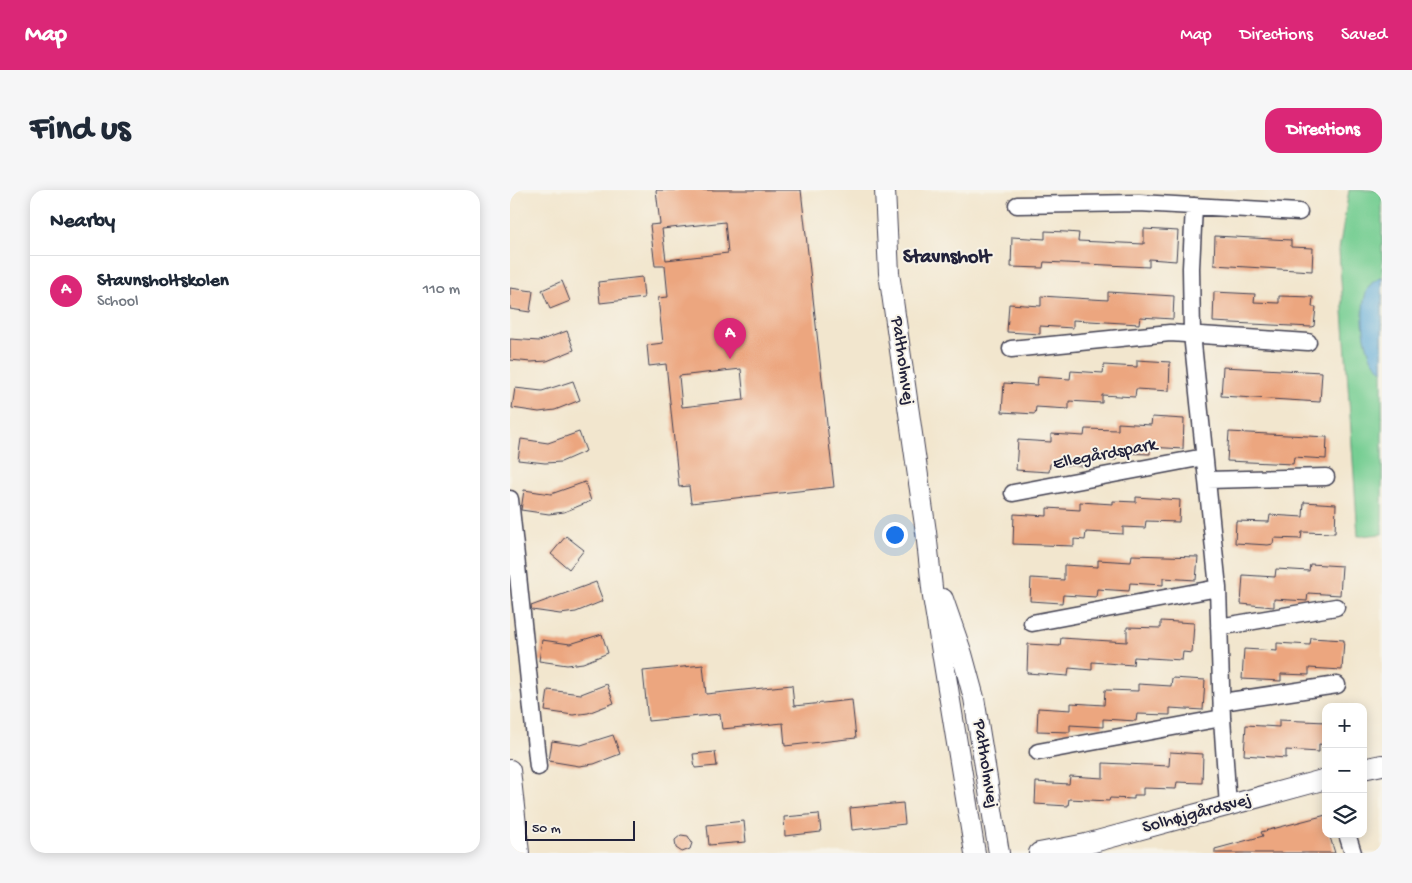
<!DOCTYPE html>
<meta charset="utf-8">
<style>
:root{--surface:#fff;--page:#f6f6f7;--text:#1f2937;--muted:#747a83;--line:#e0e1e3;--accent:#db2777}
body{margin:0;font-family:"Gochi Hand",sans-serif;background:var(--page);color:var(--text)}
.controls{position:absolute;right:15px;bottom:15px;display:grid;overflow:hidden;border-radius:10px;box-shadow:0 2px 12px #0003}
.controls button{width:45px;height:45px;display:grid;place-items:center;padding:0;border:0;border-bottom:1px solid var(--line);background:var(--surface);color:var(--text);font:25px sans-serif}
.scale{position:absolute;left:15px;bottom:12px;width:110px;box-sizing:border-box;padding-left:5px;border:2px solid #22223b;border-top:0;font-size:14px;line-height:18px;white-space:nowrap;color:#22223b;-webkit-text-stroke:4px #f7f3e8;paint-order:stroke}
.you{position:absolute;left:384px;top:344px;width:18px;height:18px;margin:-12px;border:4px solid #fff;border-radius:50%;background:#1a73e8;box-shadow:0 0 0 8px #1a73e833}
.badge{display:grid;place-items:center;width:32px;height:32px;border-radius:50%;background:var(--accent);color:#fff;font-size:16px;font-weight:700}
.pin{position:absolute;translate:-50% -41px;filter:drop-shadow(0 1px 2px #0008)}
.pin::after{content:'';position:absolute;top:26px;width:18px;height:15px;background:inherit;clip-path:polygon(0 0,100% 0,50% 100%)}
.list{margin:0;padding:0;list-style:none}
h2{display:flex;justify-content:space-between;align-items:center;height:65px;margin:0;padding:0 20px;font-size:21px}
h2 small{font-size:16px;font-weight:400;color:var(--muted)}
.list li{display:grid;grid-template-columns:32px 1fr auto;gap:15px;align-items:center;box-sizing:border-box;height:70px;padding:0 20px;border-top:1px solid var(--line)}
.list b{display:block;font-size:19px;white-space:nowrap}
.list p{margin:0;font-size:16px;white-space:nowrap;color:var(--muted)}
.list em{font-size:16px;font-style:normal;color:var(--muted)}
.icon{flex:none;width:28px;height:28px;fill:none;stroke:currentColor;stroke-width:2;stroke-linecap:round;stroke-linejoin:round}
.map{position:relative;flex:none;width:872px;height:663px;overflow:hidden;border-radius:15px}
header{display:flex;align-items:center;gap:30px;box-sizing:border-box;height:70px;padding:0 25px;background:var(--accent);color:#fff}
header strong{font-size:24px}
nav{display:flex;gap:28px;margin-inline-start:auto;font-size:18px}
.intro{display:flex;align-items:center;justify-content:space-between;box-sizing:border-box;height:120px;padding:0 30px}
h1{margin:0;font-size:35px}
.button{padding:12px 22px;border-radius:15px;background:var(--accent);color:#fff;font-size:18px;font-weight:700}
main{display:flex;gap:30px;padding:0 30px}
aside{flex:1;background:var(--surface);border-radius:15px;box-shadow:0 2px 12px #0003}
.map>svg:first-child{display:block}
.green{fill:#76ce93;stroke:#4c7867}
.water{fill:#5fabd8;stroke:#40668a}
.building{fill:#eca67f;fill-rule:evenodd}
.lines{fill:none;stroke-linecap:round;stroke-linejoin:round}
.minor-casing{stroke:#413f51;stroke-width:19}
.tertiary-casing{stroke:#413f51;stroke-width:22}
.minor{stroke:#fff;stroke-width:16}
.tertiary{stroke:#fff;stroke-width:20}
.labels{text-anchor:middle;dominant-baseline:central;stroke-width:4;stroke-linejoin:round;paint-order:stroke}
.street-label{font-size:18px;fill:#22223b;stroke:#f7f3e8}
.quarter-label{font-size:20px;font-weight:bold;fill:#22223b;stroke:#f7f3e8}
</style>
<header>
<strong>Map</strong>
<nav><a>Map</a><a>Directions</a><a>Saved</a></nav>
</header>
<div class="intro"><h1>Find us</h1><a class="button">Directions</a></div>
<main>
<aside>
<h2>Nearby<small></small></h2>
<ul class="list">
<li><span class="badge">A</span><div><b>Stavnsholtskolen</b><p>School</p></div><em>110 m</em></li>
</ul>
</aside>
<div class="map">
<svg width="872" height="663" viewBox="0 0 872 663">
<rect width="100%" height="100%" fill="#f7f3e8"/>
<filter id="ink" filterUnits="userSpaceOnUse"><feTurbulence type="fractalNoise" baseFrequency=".02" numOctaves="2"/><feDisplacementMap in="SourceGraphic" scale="10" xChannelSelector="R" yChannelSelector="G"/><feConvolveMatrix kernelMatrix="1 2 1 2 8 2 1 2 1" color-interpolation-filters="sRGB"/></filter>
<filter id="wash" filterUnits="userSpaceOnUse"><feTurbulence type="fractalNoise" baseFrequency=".0096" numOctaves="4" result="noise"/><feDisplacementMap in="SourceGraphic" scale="20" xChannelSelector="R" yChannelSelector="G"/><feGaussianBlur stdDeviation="1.12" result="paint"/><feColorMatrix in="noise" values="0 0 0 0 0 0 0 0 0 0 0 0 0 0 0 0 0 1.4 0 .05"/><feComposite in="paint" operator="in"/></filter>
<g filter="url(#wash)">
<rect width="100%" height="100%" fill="#f2e6ce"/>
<path class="green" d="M839,0H872V344L848,346L829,60Z"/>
<path class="water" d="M872,87V181C869,177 864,173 862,169C853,152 847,108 862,93C864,91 869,89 872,87Z"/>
<g id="blocks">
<path class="building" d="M146,0H291L324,297L181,313L179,296L169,297L156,174L139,176L137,155L153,153L148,108L158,107L155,76H145L140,35L150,34ZM215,32L218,63L156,70L152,39ZM231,179L234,210L172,217L169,186Z
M634,39L668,41L666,71L639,69V77L534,72L533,78L501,77L502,47L535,49V41L556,42L569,43L568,51L634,54Z
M705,46L781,50V57L803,58L802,81L704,75Z
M132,87L134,108L90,113L88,92Z
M52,91L60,111L40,119L32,100Z
M0,98L23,101L20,122L0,119Z
M598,102L664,106L663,129L630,127L629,134L563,130V138L530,136V144L497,142L499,114L531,116V106L598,110Z
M704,102L745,104L744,112L769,113V106L803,107L802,117H806L804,136L801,137L703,132Z
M57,141L64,160L37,171L21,172L0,170V149L29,151Z
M627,170L660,172L659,201L626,199L625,207L592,205V213L559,211V219L526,217L525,224L492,222L494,193L527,195L528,187L560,189L561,181L593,183L594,175L627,177Z
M713,177L812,182L810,212L711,206Z
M63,191L70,210L45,220L29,222L2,218L5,198L32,201Z
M642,227L674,229L673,259L640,257V264L607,263L606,270L573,268V276L540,274L539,282L506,280L508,250L541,252V244L574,246L575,239L608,240V233L641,235Z
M69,242L76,261L51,272L35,273L8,270L11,249L38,253Z
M719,242L817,247L816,269L784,267L783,274L717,271Z
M75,292L81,311L54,322L39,324L11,320L14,300L41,304Z
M626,307L670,310L669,332L636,331L635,338L613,337V344L576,342L575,350L564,349V356L503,354L504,324L537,326V318L570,320V312L603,314V311L626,312Z
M794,312L826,314L825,343L792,342L791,349L764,348L763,354L758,355L725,353L726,331L759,332L760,325L793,327Z
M56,346L74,360L59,379L41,364Z
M622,365L688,367L686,390L653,388V395L620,393L619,401L587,399L586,407L553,405L552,413L520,411L521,388L554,390V375L588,377V370L621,372Z
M800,374L832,376L830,405L798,403L797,411L764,409V417L731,414L733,385L765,387L766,379L799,381Z
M86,392L93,411L66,422L50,424L22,420L21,416Z
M651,431L684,433L682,463L673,462L672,470L624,467L623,475L582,472V480L559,478L558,486L517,483L518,454L550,456L551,448L617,452V437L651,438Z
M92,444L98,463L73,473L57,475L29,471L32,450L60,454Z
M801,448L834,450L832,480L799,478V485L771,484V491L732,489L734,459L767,461V453L800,455Z
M193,475L196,504L282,495L284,516L342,510L346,548L275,556L273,533L212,539L210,524L138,531L133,481Z
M662,488L695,490L693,520L660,518V525L627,524L626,531L593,529V537L560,535V542L527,541L528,518L561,520V513L594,515L595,500L628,501V494L661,496Z
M97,494L104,513L78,523L63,525L35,521L38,500L71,504Z
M769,530L816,532V555L809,554V562L776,560V568L734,565L736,535L769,537Z
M103,545L110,564L84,574L69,576L39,571L42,551L71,555Z
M205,562L207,576L185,578L183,564Z
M660,562L693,564L692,593L667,592L666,599L633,598V605H624V609L600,608L599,611L559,609L558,616L525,614L526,592L559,594L560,586L593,588V573L659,576Z
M393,613L395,634L342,640L340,618Z
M309,624L311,642L275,646L274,627Z
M816,625V644H819L825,663H705V659L753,646L751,642Z
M234,631L236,652L199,655L197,635Z
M171,645L178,646L182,653L180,659L172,662L166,658L165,650Z"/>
</g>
</g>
<g filter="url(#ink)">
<use href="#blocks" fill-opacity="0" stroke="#413f51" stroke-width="1"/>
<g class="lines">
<g class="minor-casing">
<path id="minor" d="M507,15L629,13L789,22
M684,16L681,78L682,144L708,398L712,528L718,616
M501,159L660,143L798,152
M697,290L816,287
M503,303L694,267
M0,309L28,577
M522,433L708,398
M709,437L826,417
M712,512L827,495
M528,562L712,528
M837,644L843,663"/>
</g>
<g class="tertiary-casing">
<path id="tertiary" d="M375,0L379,83L416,342L423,407L465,663
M433,409L452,464L464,508L489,663
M853,579L872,575
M0,580L9,663
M529,663L576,654L816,589"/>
</g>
<use href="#minor" class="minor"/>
<use href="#tertiary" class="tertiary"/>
</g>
</g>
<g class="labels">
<g class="street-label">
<text transform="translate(392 171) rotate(82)">Paltholmvej</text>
<text transform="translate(595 265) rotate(-11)">Ellegårdspark</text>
<text transform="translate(475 574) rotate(81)">Paltholmvej</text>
<text transform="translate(687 624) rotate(-15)">Solhøjgårdsvej</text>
</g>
<g class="quarter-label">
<text x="437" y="68">Stavnsholt</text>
</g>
</g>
</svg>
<div class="controls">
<button>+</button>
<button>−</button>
<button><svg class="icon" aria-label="layers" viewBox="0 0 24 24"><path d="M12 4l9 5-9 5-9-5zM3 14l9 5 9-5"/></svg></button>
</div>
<div class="scale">50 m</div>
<div class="you"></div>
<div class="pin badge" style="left:220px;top:169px">A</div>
</div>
</main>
